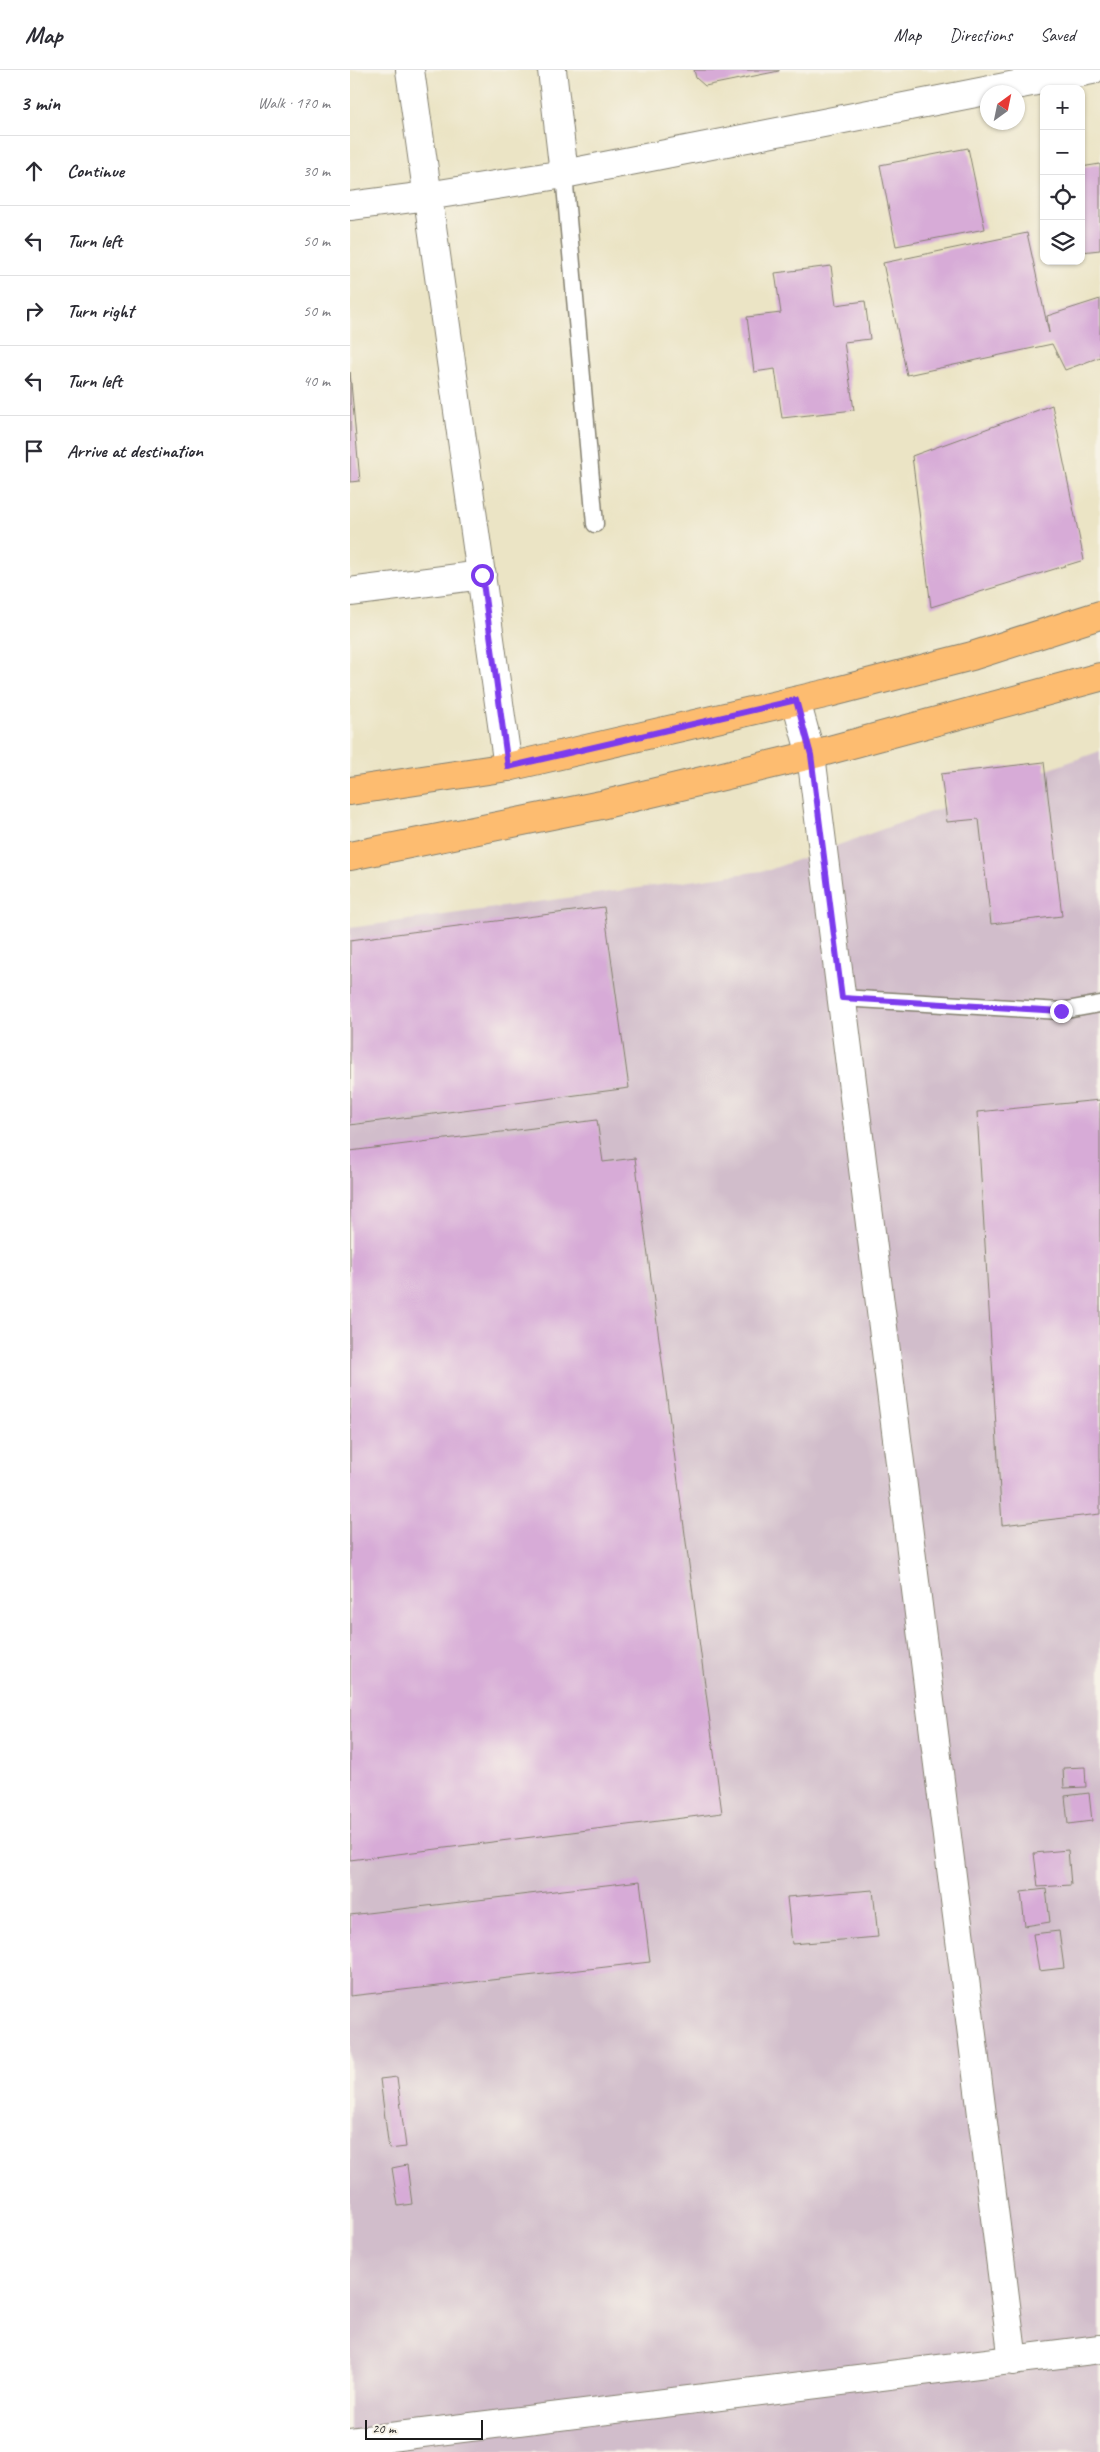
<!DOCTYPE html>
<meta charset="utf-8">
<style>
:root{--surface:#fff;--page:#f2f2f3;--text:#2b2b33;--muted:#7c7c81;--line:#e1e1e2}
body{margin:0;font-family:Caveat,sans-serif;background:var(--page);color:var(--text)}
.controls{position:absolute;right:15px;top:15px;display:grid;overflow:hidden;border-radius:10px;box-shadow:0 1px 4px #0004}
.controls button{width:45px;height:45px;display:grid;place-items:center;padding:0;border:0;border-bottom:1px solid var(--line);background:var(--surface);color:var(--text);font:25px sans-serif}
.compass{position:absolute;left:630px;top:15px;width:45px;height:45px;border-radius:50%;background:var(--surface);box-shadow:0 1px 4px #0004;rotate:33deg}
.scale{position:absolute;left:15px;bottom:12px;width:118px;box-sizing:border-box;padding-left:5px;border:2px solid #1c1c1c;border-top:0;font-size:14px;line-height:18px;white-space:nowrap;color:#1c1c1c;-webkit-text-stroke:4px #f7f3e8;paint-order:stroke}
.stop{position:absolute;width:15px;height:15px;margin:-11px;border:4px solid #7c3aed;border-radius:50%;background:#fff}
.stop.end{background:#7c3aed;border-color:#fff;box-shadow:0 1px 5px #0008}
.list{margin:0;padding:0;list-style:none}
h2{display:flex;justify-content:space-between;align-items:center;height:65px;margin:0;padding:0 20px;font-size:21px}
h2 small{font-size:16px;font-weight:400;color:var(--muted)}
.list li{display:grid;grid-template-columns:32px 1fr auto;gap:15px;align-items:center;box-sizing:border-box;height:70px;padding:0 20px;border-top:1px solid var(--line)}
.list b{display:block;font-size:19px;white-space:nowrap}
.list em{font-size:16px;font-style:normal;color:var(--muted)}
.icon{flex:none;width:28px;height:28px;fill:none;stroke:currentColor;stroke-width:2;stroke-linecap:round;stroke-linejoin:round}
.map{position:relative;flex:none;width:750px;height:2382px;overflow:hidden}
header{display:flex;align-items:center;gap:30px;box-sizing:border-box;height:70px;padding:0 25px;background:var(--surface);border-bottom:1px solid var(--line)}
header strong{font-size:24px}
nav{display:flex;gap:28px;margin-inline-start:auto;font-size:18px}
main{display:flex}
aside{flex:1;background:var(--surface)}
.map>svg:first-child{display:block}
.industrial{fill:#d1bdcb}
.building{fill:#d7abd7}
.lines{fill:none;stroke-linecap:round;stroke-linejoin:round}
.lane-casing{stroke:#848070;stroke-width:19}
.street-casing{stroke:#848070;stroke-width:30}
.primary-casing{stroke:#848070;stroke-width:30}
.lane{stroke:#fff;stroke-width:16}
.street{stroke:#fff;stroke-width:28}
.primary{stroke:#fdbc70;stroke-width:28}
.route{stroke:#7c3aed;stroke-width:6}
</style>
<header>
<strong>Map</strong>
<nav><a>Map</a><a>Directions</a><a>Saved</a></nav>
</header>
<main>
<aside>
<h2>3 min<small>Walk · 170 m</small></h2>
<ul class="list">
<li><svg class="icon" aria-label="ahead" viewBox="0 0 24 24"><path d="M12 20V5M6 11l6-6 6 6"/></svg><div><b>Continue</b></div><em>30 m</em></li>
<li><svg class="icon" aria-label="left" viewBox="0 0 24 24"><path d="M17 20v-9H6M10 6l-5 5 5 5"/></svg><div><b>Turn left</b></div><em>50 m</em></li>
<li><svg class="icon" aria-label="right" viewBox="0 0 24 24"><path d="M7 20v-9h11M14 6l5 5-5 5"/></svg><div><b>Turn right</b></div><em>50 m</em></li>
<li><svg class="icon" aria-label="left" viewBox="0 0 24 24"><path d="M17 20v-9H6M10 6l-5 5 5 5"/></svg><div><b>Turn left</b></div><em>40 m</em></li>
<li><svg class="icon" aria-label="arrive" viewBox="0 0 24 24"><path d="M6 21V4h12l-3 4 3 4H6"/></svg><div><b>Arrive at destination</b></div></li>
</ul>
</aside>
<div class="map">
<svg width="750" height="2382" viewBox="0 0 750 2382">
<rect width="100%" height="100%" fill="#f7f3e8"/>
<filter id="ink" filterUnits="userSpaceOnUse"><feTurbulence type="fractalNoise" baseFrequency=".02" numOctaves="2"/><feDisplacementMap in="SourceGraphic" scale="10" xChannelSelector="R" yChannelSelector="G"/><feConvolveMatrix kernelMatrix="1 2 1 2 8 2 1 2 1" color-interpolation-filters="sRGB"/></filter>
<filter id="wash" filterUnits="userSpaceOnUse"><feTurbulence type="fractalNoise" baseFrequency=".0096" numOctaves="4" result="noise"/><feDisplacementMap in="SourceGraphic" scale="20" xChannelSelector="R" yChannelSelector="G"/><feGaussianBlur stdDeviation="1.12" result="paint"/><feColorMatrix in="noise" values="0 0 0 0 0 0 0 0 0 0 0 0 0 0 0 0 0 1.4 0 .05"/><feComposite in="paint" operator="in"/></filter>
<g filter="url(#wash)">
<rect width="100%" height="100%" fill="#ebe4c5"/>
<path class="industrial" d="M750,681V2382H0V858L419,800Z"/>
<g id="blocks">
<path class="building" d="M344,0H429V1L355,16L346,8Z
M618,78L635,159L546,176L530,95Z
M750,94V180L731,182V97Z
M677,163L699,263L697,246L750,229V287L715,300L702,274L557,305L533,193Z
M481,196L486,235L515,231L520,269L494,272L504,340L432,348L425,299L404,302L397,247L431,243L425,203Z
M0,302L10,411L0,412Z
M702,335L734,490L581,537L562,386Z
M694,692L712,846L641,854L629,749L597,752L591,704Z
M254,837L279,1018L0,1055V870Z
M750,1030V1444L652,1455L627,1042Z
M247,1050L253,1092L285,1088L372,1743L0,1790V1081Z
M735,1697L736,1717L714,1718L713,1698Z
M739,1723L742,1751L718,1754L715,1726Z
M718,1780L721,1815L688,1817L684,1783Z
M290,1811L300,1892L0,1926V1845Z
M696,1819L700,1852L675,1856L671,1822Z
M523,1820L528,1867L442,1874L437,1827Z
M709,1861L714,1898L689,1901L683,1864Z
M47,2007L56,2077L39,2079L30,2009Z
M57,2095L62,2134L48,2136L42,2098Z"/>
</g>
</g>
<g filter="url(#ink)">
<use href="#blocks" fill-opacity="0" stroke="#848070" stroke-width="1"/>
<g class="lines">
<g class="lane-casing">
<path id="lane" d="M214,104L245,454
M491,928L711,941L750,934"/>
</g>
<g class="street-casing">
<path id="street" d="M60,0L158,697
M202,0L214,104
M0,136L77,126L214,104L742,0
M0,522L132,505
M446,631L461,685L663,2291
M0,2372L750,2279"/>
</g>
<g class="primary-casing">
<path id="primary" d="M0,721L158,697L479,623L622,586L750,545
M0,786L251,735L461,685L750,607"/>
</g>
<use href="#lane" class="lane"/>
<use href="#street" class="street"/>
<use href="#primary" class="primary"/>
</g>
</g>
<g class="lines" filter="url(#ink)">
<path class="route" d="M132,505L158,697L446,630L461,685L492,928L711,941"/>
</g>
</svg>
<div class="controls">
<button>+</button>
<button>−</button>
<button><svg class="icon" aria-label="locate" viewBox="0 0 24 24"><circle cx="12" cy="12" r="6"/><path d="M12 2v4M12 18v4M2 12h4M18 12h4"/></svg></button>
<button><svg class="icon" aria-label="layers" viewBox="0 0 24 24"><path d="M12 4l9 5-9 5-9-5zM3 14l9 5 9-5"/></svg></button>
</div>
<svg class="compass" viewBox="-18 -18 36 36"><path d="M0-13l5 13h-10z" fill="#e53935"/><path d="M0 13l5-13h-10z" fill="#7c7c81"/></svg>
<div class="scale">20 m</div>
<div class="stop" style="left:132px;top:505px"></div>
<div class="stop end" style="left:711px;top:941px"></div>
</div>
</main>
